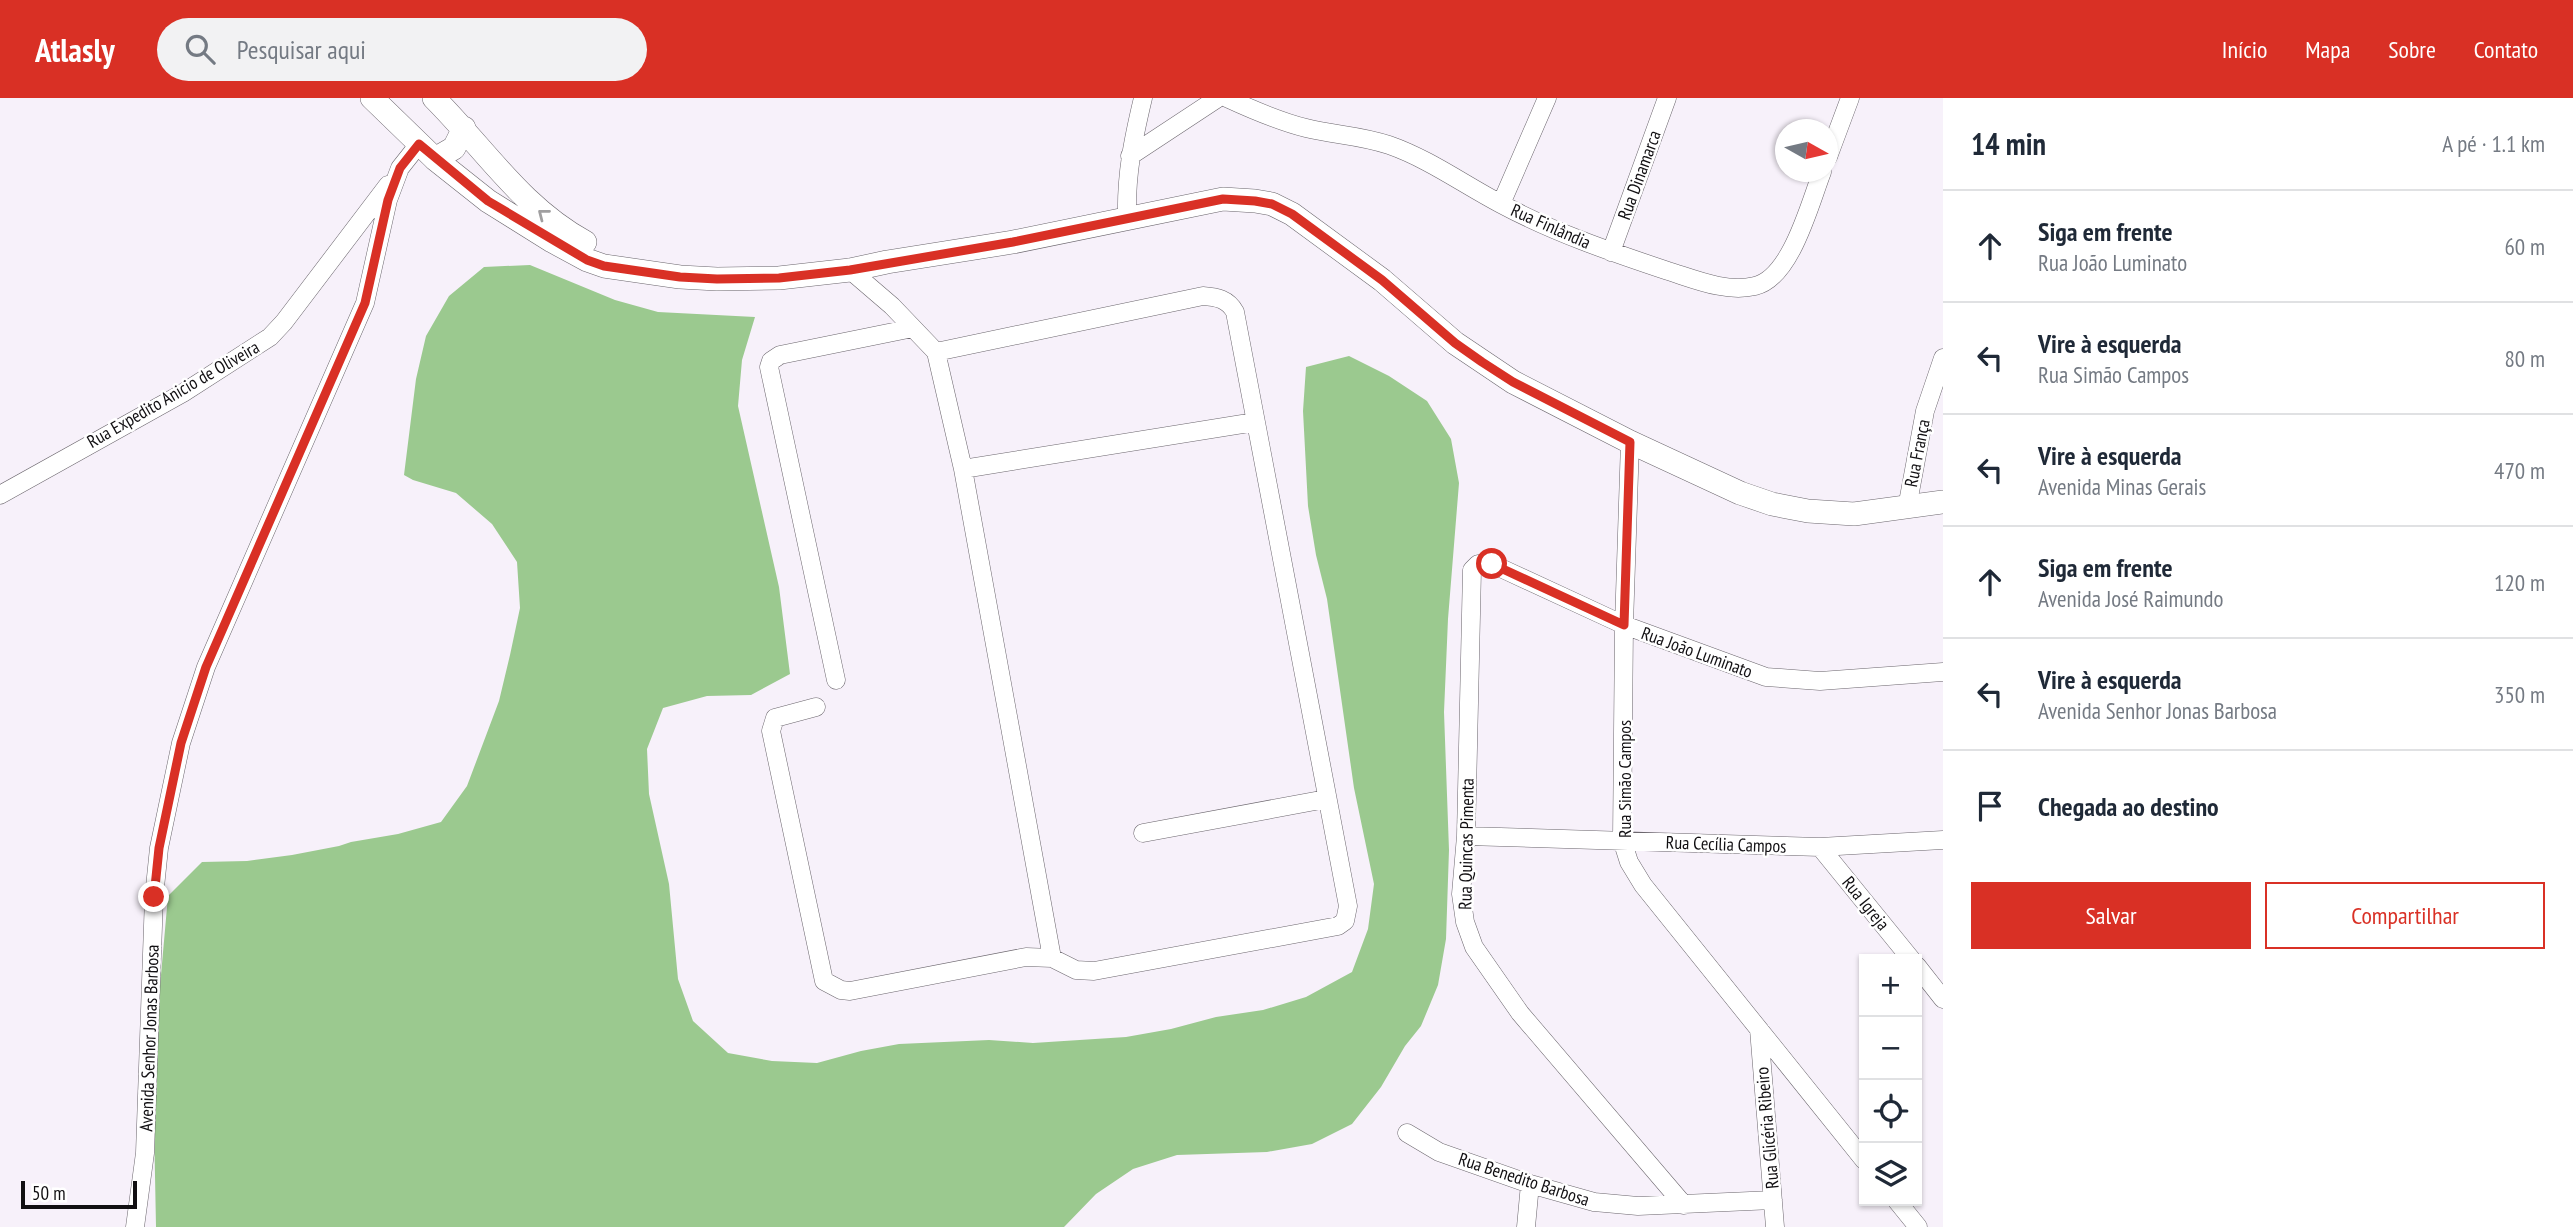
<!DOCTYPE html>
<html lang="pt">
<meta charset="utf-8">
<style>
:root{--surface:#fff;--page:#f2f2f3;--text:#1f2937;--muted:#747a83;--line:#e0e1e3;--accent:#d93025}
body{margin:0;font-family:"PT Sans Narrow",sans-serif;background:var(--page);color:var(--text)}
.controls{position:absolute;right:21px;bottom:21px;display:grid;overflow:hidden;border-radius:0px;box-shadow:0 2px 5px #0004}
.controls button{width:63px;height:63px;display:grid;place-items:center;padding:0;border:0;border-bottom:2px solid var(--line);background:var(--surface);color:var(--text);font:35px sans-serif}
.compass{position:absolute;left:1775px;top:21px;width:63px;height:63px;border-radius:50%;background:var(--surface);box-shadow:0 2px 5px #0004;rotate:98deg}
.scale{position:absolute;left:21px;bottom:18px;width:116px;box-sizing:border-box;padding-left:7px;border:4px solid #110f12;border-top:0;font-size:19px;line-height:24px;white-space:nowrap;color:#110f12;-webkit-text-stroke:5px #fff;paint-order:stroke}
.stop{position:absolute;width:21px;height:21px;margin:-16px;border:5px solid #d93025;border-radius:50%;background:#fff}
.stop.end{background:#d93025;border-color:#fff;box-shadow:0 2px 7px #0008}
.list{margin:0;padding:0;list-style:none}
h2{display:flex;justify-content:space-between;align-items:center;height:91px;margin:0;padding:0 28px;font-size:30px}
h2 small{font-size:23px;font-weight:400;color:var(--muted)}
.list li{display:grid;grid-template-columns:46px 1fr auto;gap:21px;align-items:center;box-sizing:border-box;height:112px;padding:0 28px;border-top:2px solid var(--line)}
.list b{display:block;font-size:26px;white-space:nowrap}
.list p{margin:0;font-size:23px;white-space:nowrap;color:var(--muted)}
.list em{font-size:23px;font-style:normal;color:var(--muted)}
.actions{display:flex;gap:14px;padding:21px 28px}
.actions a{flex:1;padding:16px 0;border:2px solid var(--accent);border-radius:0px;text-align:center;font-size:24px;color:var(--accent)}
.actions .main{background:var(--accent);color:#fff}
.icon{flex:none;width:38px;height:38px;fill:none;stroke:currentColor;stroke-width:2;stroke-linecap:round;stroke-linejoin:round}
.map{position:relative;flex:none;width:1943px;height:1129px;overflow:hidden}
header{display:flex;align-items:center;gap:42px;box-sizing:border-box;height:98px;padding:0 35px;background:var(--accent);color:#fff}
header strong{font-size:33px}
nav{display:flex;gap:38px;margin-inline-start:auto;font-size:24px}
.search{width:490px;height:63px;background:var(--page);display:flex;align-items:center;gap:18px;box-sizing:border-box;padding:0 24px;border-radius:38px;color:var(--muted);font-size:26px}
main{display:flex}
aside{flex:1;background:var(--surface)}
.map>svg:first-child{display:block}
.forest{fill:#9bc98f}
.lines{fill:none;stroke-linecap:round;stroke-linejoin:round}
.minor-casing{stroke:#6b666d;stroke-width:19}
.major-casing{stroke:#6b666d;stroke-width:24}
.minor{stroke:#fff;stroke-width:18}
.major{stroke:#fff;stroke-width:23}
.oneway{stroke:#a09fa0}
.route{stroke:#d93025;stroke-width:9}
.labels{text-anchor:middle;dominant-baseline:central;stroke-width:5;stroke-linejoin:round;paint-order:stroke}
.street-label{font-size:18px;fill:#110f12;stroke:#fff}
</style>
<header>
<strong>Atlasly</strong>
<div class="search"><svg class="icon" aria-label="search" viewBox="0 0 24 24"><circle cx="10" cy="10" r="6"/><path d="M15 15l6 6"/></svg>Pesquisar aqui</div>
<nav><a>Início</a><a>Mapa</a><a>Sobre</a><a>Contato</a></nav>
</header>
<main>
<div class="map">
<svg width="1943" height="1129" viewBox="0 0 1943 1129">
<rect width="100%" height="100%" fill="#f7f1fa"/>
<path class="forest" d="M530,167L615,202L658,214L755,219L742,262L738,308L779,489L790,576L751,597L707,598L663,610L647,651L649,696L669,786L678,881L693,923L728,955L772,963L817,965L861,953L899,946L989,942L1033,945L1126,939L1171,931L1216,919L1263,912L1306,899L1352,874L1368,831L1374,786L1354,690L1327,501L1316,457L1308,408L1303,313L1306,269L1349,258L1389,278L1427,303L1451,341L1459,385L1448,521L1444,614L1449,752L1446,841L1438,887L1421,928L1405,948L1381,989L1352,1026L1312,1046L1267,1054L1177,1057L1133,1071L1096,1096L1064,1129H156L154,1026L160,888L168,798L202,764L247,763L292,757L339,748L351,744L398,736L441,724L467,688L499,603L510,557L520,510L517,464L492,426L456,395L413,382L404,377L416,281L426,238L449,198L484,169Z"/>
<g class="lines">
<g class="minor-casing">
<path id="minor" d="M1227,0C1253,12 1278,23 1306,30C1334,37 1359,37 1389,47C1429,61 1463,86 1501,106C1553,134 1611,154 1668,173C1694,181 1726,195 1755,188C1791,180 1810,105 1822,74
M1130,58L1218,0
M1828,59L1850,0
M1501,106L1547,0
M1127,119C1126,76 1133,42 1143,0
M1611,154L1667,0
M850,172L892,208L936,254L963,371L1052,860
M1630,344L1624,527L1622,742L1629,764L1643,787L1864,1062
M963,371L1255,324
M0,397L183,295L270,239L284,224L388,87
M1907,410L1925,313L1943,260
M836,582L769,269L771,263L780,257L913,230
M816,609L775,620L771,633L824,883L841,892L850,893L1026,859L1052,860L1076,872L1094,873L1338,828L1345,823L1348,808L1235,214C1228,201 1217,199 1203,198L936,254
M1143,735L1326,701
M1466,738L1820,749L1943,742
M1820,749L1911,861
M1917,868L1943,901
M1759,931L1775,1129
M1407,1035L1439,1054L1530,1086L1594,1104L1638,1108L1773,1102
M1897,1103L1918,1129
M1684,1107L1520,915L1474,849L1465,824L1461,796L1466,738L1472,472L1478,466H1492L1624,527L1766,579L1820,583L1943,574
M135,1129L145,1055L154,799L159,750L181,645L206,569L365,205L388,102L400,70L419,46
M1526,1129L1530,1086"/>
</g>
<g class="major-casing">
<path id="major" d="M372,0L435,61L488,103L552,143L587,162L604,168L680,179L717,181L779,180L850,172L887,164L1013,144L1223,101L1255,103L1272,106L1292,116L1382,182L1455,245L1513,284L1630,344L1740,395L1772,406L1808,413L1854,416L1943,404
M434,0C484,50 522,110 585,144
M435,61L454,50L464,30"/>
</g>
<use href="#minor" class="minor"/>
<use href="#major" class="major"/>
</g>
<defs><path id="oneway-chevron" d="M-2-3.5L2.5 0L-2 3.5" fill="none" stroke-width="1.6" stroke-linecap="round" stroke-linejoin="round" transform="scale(1.75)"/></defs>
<use class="oneway" href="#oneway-chevron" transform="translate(543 116) rotate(-142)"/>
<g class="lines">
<path class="route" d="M154,799L159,750L181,645L206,569L365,205L388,102L400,70L419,46L488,103L587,162L604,168L680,179L717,181L779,180L850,172L1013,144L1223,101L1255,103L1272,106L1292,116L1382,182L1455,245L1482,264L1513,284L1630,344L1624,527L1492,466"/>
</g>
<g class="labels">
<g class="street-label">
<text transform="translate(1639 77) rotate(-70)">Rua Dinamarca</text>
<text transform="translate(1551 128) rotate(24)">Rua Finlândia</text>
<text transform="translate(173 296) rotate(-30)">Rua Expedito Anicio de Oliveira</text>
<text transform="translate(1917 355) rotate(-79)">Rua França</text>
<text transform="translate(1697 554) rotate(20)">Rua João Luminato</text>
<text transform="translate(1624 681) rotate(-90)">Rua Simão Campos</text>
<text transform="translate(1466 746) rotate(-89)">Rua Quincas Pimenta</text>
<text transform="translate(1726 746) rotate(2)">Rua Cecília Campos</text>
<text transform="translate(1866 805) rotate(51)">Rua Igreja</text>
<text transform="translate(149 940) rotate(-88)">Avenida Senhor Jonas Barbosa</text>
<text transform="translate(1767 1030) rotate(-95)">Rua Glicéria Ribeiro</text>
<text transform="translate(1524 1081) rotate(18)">Rua Benedito Barbosa</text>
</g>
</g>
</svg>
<div class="controls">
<button>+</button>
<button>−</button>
<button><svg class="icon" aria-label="locate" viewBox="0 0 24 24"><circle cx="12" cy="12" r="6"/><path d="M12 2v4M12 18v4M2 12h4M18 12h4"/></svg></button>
<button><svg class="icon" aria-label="layers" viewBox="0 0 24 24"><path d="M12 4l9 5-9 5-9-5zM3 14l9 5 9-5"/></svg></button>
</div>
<svg class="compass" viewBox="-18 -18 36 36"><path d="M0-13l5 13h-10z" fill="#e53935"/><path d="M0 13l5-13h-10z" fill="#747a83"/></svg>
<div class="scale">50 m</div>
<div class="stop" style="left:1492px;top:466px"></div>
<div class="stop end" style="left:154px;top:799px"></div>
</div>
<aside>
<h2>14 min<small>A pé · 1.1 km</small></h2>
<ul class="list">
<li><svg class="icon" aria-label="ahead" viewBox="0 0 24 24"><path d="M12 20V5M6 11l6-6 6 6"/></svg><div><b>Siga em frente</b><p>Rua João Luminato</p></div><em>60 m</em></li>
<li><svg class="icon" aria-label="left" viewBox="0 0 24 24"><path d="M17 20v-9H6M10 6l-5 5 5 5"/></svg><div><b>Vire à esquerda</b><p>Rua Simão Campos</p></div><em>80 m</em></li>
<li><svg class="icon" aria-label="left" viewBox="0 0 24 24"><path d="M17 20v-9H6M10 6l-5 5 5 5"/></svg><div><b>Vire à esquerda</b><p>Avenida Minas Gerais</p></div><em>470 m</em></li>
<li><svg class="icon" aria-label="ahead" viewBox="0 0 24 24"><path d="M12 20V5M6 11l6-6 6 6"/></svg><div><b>Siga em frente</b><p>Avenida José Raimundo</p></div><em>120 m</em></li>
<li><svg class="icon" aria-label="left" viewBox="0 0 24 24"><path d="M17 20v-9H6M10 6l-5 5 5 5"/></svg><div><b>Vire à esquerda</b><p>Avenida Senhor Jonas Barbosa</p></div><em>350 m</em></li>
<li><svg class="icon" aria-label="arrive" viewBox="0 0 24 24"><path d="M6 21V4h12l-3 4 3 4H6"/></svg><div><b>Chegada ao destino</b></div></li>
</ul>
<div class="actions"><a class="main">Salvar</a><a>Compartilhar</a></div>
</aside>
</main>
